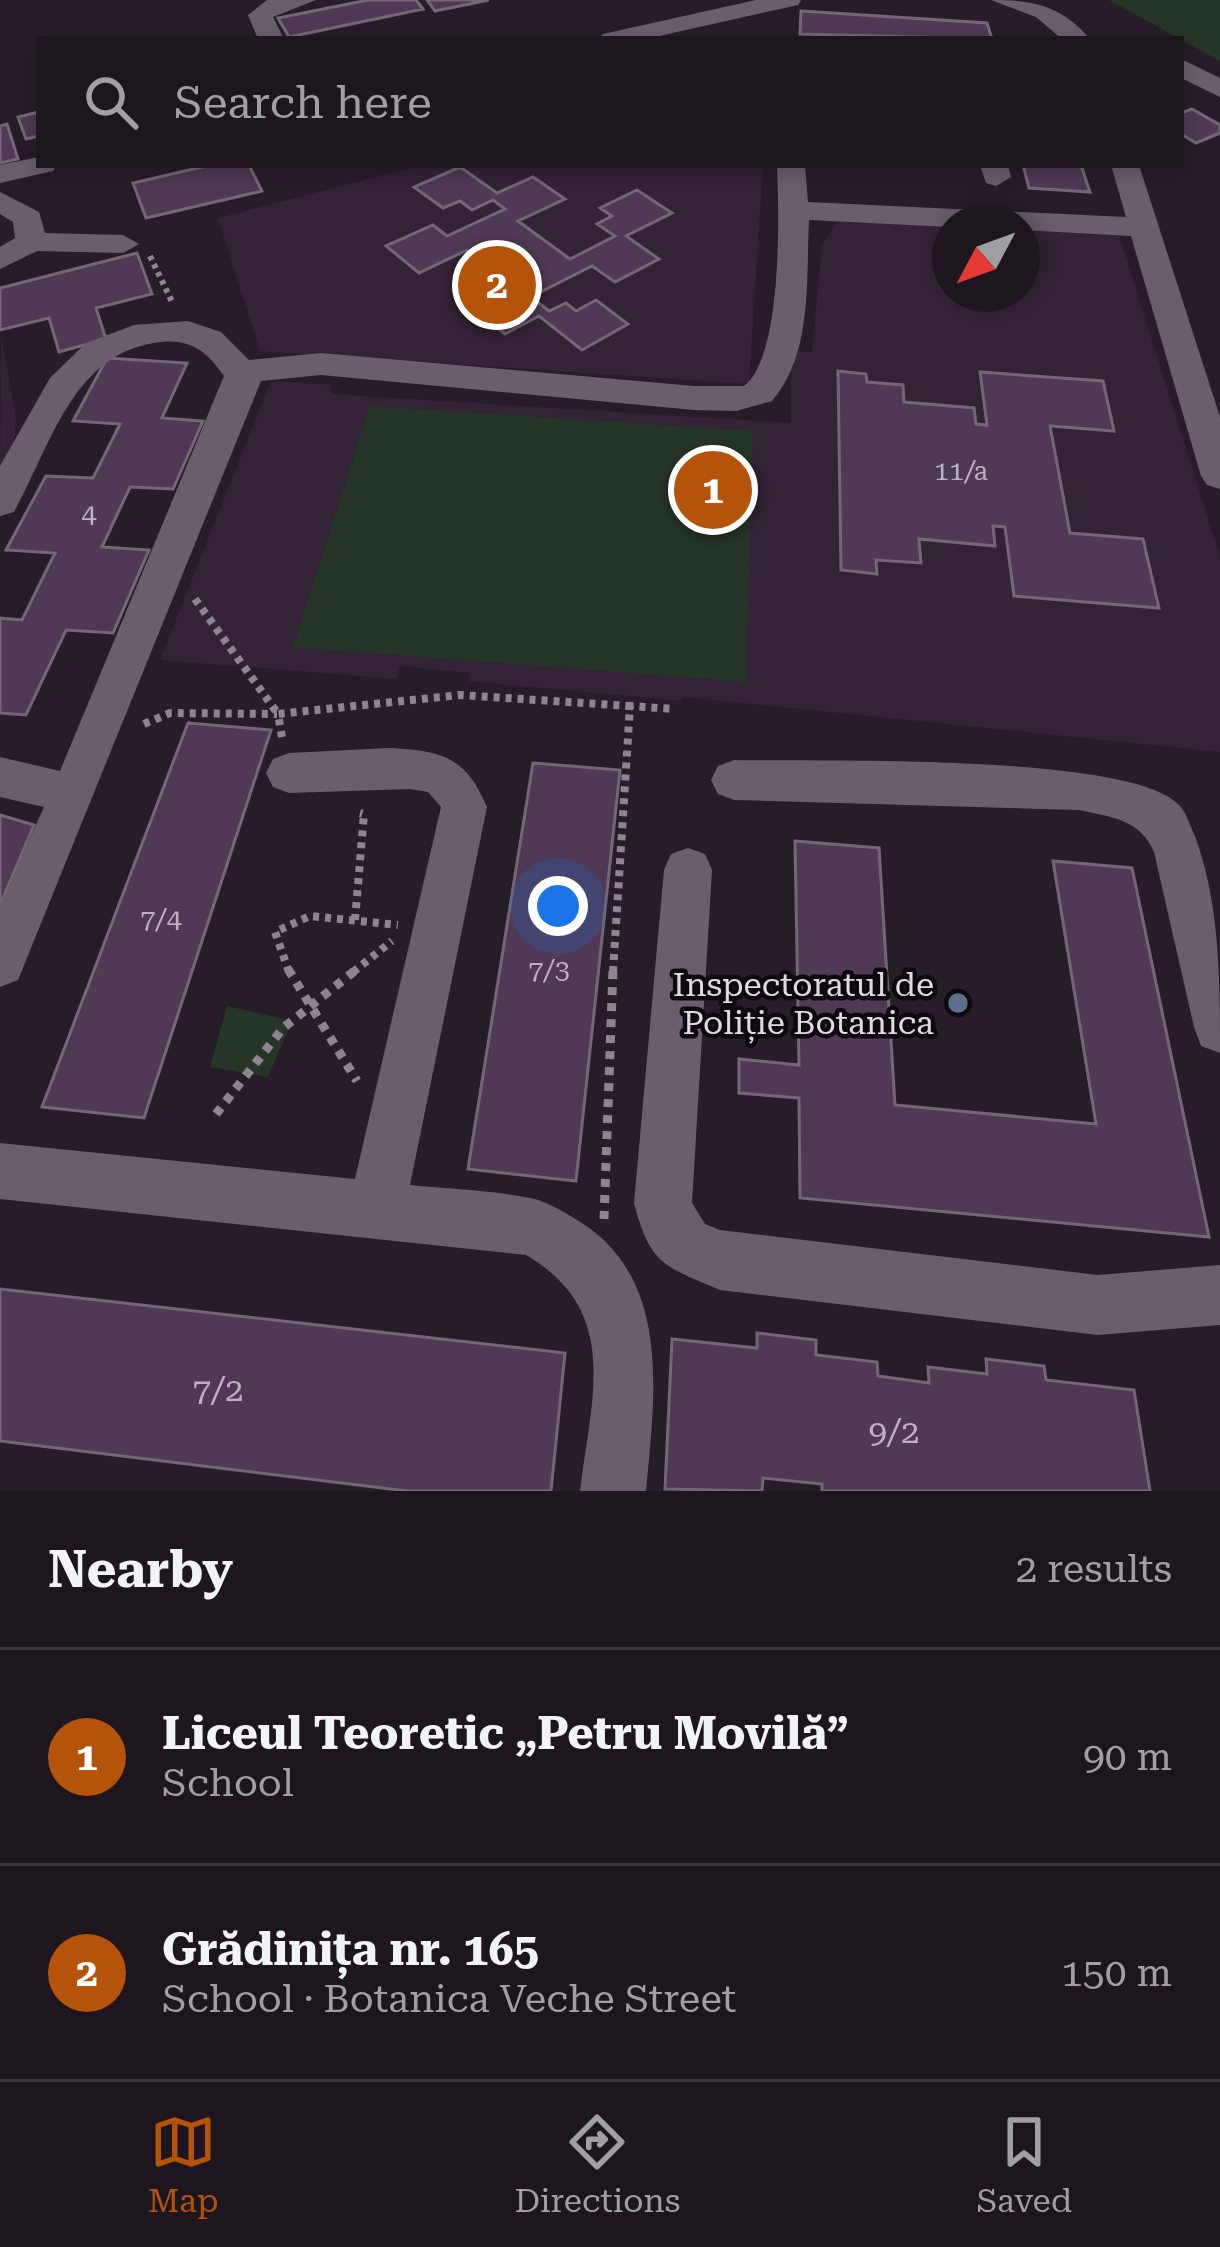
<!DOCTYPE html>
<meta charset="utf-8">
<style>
:root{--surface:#1d161f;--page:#251f28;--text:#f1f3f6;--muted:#a09fa4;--line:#3b353d;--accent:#b45309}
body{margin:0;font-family:"Roboto Serif",serif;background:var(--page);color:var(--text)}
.compass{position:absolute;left:932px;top:204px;width:108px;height:108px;border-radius:50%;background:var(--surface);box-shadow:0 6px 18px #0003;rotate:229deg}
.you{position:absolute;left:558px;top:906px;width:42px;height:42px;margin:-30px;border:9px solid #fff;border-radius:50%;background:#1a73e8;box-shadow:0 0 0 18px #1a73e833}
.badge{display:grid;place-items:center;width:78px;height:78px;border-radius:50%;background:var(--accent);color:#fff;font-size:39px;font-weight:700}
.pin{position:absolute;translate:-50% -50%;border:6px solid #fff;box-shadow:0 3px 12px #0006}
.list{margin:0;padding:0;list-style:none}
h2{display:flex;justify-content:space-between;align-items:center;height:156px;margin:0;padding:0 48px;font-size:51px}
h2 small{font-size:39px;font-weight:400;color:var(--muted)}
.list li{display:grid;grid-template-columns:78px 1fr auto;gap:36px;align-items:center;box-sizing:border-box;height:216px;padding:0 48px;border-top:3px solid var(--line)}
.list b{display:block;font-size:45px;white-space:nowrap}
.list p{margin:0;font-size:39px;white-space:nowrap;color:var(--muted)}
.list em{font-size:39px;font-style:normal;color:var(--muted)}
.icon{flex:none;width:66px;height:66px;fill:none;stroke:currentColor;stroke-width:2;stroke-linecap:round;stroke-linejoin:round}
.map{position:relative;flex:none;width:1220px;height:1491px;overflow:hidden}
.search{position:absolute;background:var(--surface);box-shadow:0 6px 18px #0003;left:36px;right:36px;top:36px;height:132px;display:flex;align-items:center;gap:30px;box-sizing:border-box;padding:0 42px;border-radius:0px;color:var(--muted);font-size:45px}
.sheet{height:588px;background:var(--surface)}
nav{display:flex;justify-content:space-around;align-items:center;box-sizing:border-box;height:168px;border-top:3px solid var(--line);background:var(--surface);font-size:33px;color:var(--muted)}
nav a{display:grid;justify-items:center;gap:6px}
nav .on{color:var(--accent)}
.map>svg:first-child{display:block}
.built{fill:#322335}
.green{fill:#253527}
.building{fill:#4f3954;stroke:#736775;stroke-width:3}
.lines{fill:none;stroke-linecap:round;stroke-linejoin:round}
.path-far2{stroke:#8c848e;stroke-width:6;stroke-dasharray:4.5 4.5;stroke-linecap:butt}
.path-far1{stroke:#8c848e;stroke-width:8;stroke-dasharray:6 6;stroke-linecap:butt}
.path{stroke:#8c848e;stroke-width:9;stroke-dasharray:8 8;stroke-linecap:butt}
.minor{fill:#6a5e6d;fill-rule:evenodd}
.service-dot{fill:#5c6f8a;stroke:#0d090e;stroke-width:4.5}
.labels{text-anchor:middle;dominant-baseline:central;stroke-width:9;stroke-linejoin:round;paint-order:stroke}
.number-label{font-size:27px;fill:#bcb1be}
.poi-label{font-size:33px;fill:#e0d9e2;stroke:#0d090e;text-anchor:end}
.near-number-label{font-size:33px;fill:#bcb1be}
</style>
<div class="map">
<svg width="1220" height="1491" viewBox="0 0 1220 1491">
<rect width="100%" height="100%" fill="#271d29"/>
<path class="built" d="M422,165H763L749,384L260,351L218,218Z
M839,220L950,225V294H1022V228L1118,232L1220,557V752L683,697L681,701L468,681L469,673L400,666L397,679L160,660L271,381L331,385V394L791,423V352H812L822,244Z
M1,334L16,419L10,482L0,484Z"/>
<path class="green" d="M1109,0H1220V61Z
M370,406L753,431L746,682L293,647Z
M227,1006L292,1021L268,1077L210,1067Z"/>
<path class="building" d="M368,0H416L423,9L289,37L278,18Z
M427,0H489L435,11Z
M801,11L987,23L992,39L800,34Z
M1192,109L1220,125V133L1196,143L1181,134V113Z
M39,112V136L26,139L18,117Z
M7,124L18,159L0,163V126Z
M210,165H249L262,191L146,218L133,183Z
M1023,165H1081L1090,192L1029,188Z
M460,167L497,193L533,177L565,199L518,221L570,259L615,236L597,224L612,216L600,208L637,190L672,213L626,236L659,259L615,282L592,266L531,297L549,311L566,303L576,311L596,300L628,324L582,350L539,316L505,334L469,307L512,285L467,250L419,273L386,246L433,225L447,236L505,209L493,200L472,210L460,201L443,208L414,187Z
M137,253L152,294L96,308L106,339L59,352L49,318L0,330V288Z
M107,358L187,363L162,418L203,421L173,489L130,487L102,547L149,550L113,633L66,630L26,715L0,713V618L22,620L55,553L6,550L46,476L93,478L120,424L73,421Z
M838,371L866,374L867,382L903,385L904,402L974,408L976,424L987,425L980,372L1103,381L1114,431L1050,426L1070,533L1143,539L1159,608L1014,596L1005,527L993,526L995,546L919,539L921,563L876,560L877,574L841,570Z
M188,723L271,730L144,1118L42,1107Z
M533,763L620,770L576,1181L468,1169Z
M0,815L34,825L0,905Z
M795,841L879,848L895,1105L1096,1124L1053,861L1132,868L1209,1237L800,1198L799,1098L739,1093V1059L799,1065Z
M0,1289L565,1353L551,1491H407L0,1441Z
M757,1333L816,1340V1355L877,1362L878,1376L929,1383L928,1367L987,1374L986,1359L1044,1366L1046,1380L1134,1390L1150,1491H822V1484L763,1478L762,1491L665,1489L672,1339L757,1348Z"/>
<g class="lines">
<path class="path-far2" d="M150,256L172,302"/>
<path class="path-far1" d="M195,599L278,714
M144,724L170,713L277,714
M282,737L278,714L460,695L630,706
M355,920L364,814L360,813
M289,972L275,932L310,916L398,925
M353,972L392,941
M613,972L630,706L674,709"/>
<path class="path" d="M288,969L357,1081
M216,1114L283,1028L357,969
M604,1219L613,969"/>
<path class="minor" d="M267,0H316L273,17L284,39H258L248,15Z
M756,0H801L798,5L646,39H599L603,34Z
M991,0C1033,0 1061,5 1090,39H1062L1036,17Z
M1181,59L1220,78V97L1181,78Z
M39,157V165H57L53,171L0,183V165Z
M777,165H805L808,202L1126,217L1111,165H1139L1220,417V489L1207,485L1201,476L1131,236L1022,230V222H950V227L809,220C806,278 813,354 772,401L736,411L694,410L321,375L261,381L18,980L0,987V905L44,807L0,797V757L60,771L224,376C208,353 192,339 162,342C73,350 51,446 14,512L0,516V466L50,378L86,343L134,325L188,321L221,332L249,360L321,353L694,386H744C783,356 779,213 777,165Z
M980,165H1008L1011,177L996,186L986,183Z
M0,192L39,212L45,233L123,235L139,244L123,253L37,251L0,269V247L15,238L13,222L0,214Z
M389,748C443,751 465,756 487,807L410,1185C450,1189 491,1190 530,1198C545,1201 559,1209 572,1217C673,1273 655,1393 646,1491H580C591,1398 622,1311 526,1255L0,1199V1143L355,1179L441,807L428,792L410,789L289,793L273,787L266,773L273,759L289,753Z
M734,760C818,762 1127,753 1178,804C1186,811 1190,826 1195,836C1220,905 1220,979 1220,1053L1201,1046L1194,1027L1154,852C1140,819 1111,817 1079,810L734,800L718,794L711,780L718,766Z
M688,848L705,854L712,870L692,1203L705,1224L720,1230L1098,1275L1220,1265V1325L1098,1335L720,1290C664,1266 650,1265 634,1203L664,870L671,854Z"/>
</g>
<circle class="service-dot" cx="958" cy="1003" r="12"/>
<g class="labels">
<g class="number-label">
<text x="961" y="471">11/a</text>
<text x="89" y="514">4</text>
<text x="161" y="919">7/4</text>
<text x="549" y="970">7/3</text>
</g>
<g class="poi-label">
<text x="934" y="984">Inspectoratul de<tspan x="934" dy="38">Poliție Botanica</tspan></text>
</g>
<g class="near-number-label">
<text x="218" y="1389">7/2</text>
<text x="894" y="1431">9/2</text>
</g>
</g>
</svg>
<svg class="compass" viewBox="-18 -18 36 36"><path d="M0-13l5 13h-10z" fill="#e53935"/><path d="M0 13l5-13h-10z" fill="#a09fa4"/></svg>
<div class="you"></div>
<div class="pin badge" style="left:713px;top:490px">1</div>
<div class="pin badge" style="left:497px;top:285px">2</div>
<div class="search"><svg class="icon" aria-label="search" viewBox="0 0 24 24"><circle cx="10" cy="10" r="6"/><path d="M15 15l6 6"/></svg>Search here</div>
</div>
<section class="sheet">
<h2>Nearby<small>2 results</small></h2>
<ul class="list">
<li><span class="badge">1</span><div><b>Liceul Teoretic „Petru Movilă”</b><p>School</p></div><em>90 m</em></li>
<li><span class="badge">2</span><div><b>Grădinița nr. 165</b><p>School · Botanica Veche Street</p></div><em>150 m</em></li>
</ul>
</section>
<nav>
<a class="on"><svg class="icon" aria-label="map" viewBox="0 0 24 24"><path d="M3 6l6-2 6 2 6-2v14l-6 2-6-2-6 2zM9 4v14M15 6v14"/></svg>Map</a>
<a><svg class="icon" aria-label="directions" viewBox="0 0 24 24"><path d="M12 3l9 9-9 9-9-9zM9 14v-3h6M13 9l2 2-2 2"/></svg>Directions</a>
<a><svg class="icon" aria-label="saved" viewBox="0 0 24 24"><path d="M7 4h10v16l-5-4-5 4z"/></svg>Saved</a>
</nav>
